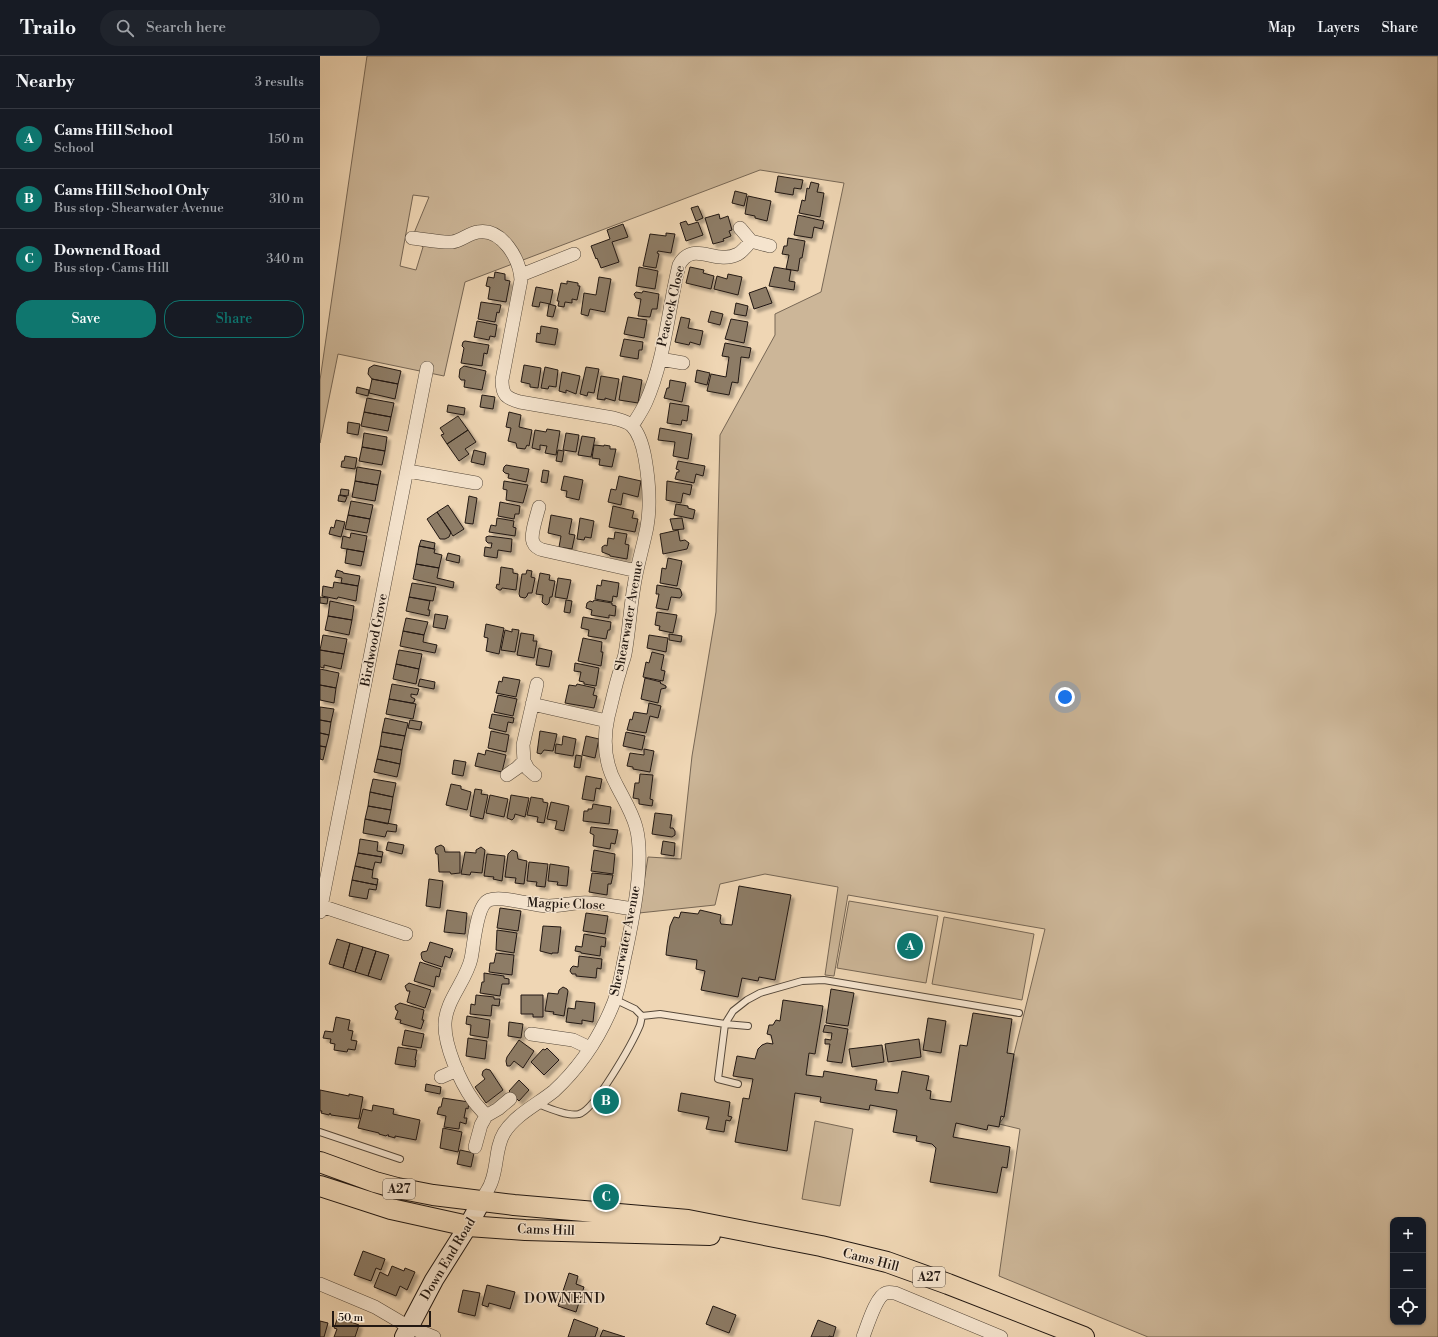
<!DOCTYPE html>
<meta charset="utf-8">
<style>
:root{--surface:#171b24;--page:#20242c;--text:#f1f3f6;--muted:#9ea1a6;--line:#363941;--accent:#0f766e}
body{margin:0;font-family:"Libre Bodoni",serif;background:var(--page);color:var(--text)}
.controls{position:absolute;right:12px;bottom:12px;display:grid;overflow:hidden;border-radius:8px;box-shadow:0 1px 3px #0004}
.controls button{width:36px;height:36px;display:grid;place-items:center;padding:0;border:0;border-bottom:1px solid var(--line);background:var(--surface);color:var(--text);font:20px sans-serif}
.scale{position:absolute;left:12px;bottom:10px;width:99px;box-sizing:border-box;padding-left:4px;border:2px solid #221812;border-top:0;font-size:11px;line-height:14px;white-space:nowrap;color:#221812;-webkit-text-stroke:3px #f5e4ce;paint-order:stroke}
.you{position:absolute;left:745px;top:641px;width:14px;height:14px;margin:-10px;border:3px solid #fff;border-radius:50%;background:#1a73e8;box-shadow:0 0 0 6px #1a73e833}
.badge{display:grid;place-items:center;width:26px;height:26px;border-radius:50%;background:var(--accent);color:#fff;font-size:13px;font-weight:700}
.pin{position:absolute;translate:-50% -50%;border:2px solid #fff;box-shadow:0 1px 4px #0006}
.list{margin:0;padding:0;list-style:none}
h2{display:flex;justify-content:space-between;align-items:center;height:52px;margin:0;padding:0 16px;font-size:17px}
h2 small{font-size:13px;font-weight:400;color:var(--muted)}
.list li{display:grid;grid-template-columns:26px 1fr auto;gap:12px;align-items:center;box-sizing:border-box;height:60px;padding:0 16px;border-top:1px solid var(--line)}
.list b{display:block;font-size:15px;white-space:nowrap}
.list p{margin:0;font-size:13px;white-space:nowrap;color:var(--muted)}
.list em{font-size:13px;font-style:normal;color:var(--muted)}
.actions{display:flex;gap:8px;padding:12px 16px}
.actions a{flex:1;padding:9px 0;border:1px solid var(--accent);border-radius:16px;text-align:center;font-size:14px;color:var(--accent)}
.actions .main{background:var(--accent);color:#fff}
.icon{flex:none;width:22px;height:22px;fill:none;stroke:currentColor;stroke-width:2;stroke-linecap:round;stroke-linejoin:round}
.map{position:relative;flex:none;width:1118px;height:1281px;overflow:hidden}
header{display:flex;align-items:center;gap:24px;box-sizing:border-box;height:56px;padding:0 20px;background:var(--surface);border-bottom:1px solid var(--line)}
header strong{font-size:19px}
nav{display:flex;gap:22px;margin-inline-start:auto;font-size:14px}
.search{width:280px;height:36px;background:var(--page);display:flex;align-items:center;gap:10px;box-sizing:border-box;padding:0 14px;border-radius:22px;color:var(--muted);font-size:15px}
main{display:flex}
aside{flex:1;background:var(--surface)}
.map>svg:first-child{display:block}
.green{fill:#ccb698;stroke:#776755;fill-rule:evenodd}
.building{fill:#8d7b66;stroke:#221812;filter:url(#shadow)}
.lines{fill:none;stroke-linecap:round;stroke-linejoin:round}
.lane-casing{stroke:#55483a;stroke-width:8}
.street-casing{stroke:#55483a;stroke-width:14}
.secondary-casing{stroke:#221812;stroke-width:20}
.primary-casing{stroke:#221812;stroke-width:22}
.lane{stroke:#f5e4ce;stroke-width:6}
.street{stroke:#f5e4ce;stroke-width:13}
.secondary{stroke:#f5e4ce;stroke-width:18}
.primary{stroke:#efd6b4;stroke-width:20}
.labels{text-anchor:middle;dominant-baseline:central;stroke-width:3;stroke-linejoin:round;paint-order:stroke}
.shield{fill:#f5e4ce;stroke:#61554a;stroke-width:1}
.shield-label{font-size:12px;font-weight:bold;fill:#221812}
.street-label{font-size:13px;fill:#221812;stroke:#f5e4ce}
.neighbourhood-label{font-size:14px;letter-spacing:1px;fill:#221812;stroke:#f5e4ce}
</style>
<header>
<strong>Trailo</strong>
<div class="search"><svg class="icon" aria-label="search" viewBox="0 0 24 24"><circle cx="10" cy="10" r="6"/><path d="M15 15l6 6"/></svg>Search here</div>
<nav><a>Map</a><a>Layers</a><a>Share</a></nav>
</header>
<main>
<aside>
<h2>Nearby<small>3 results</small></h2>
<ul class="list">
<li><span class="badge">A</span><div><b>Cams Hill School</b><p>School</p></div><em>150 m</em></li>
<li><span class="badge">B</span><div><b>Cams Hill School Only</b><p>Bus stop · Shearwater Avenue</p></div><em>310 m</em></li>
<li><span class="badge">C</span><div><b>Downend Road</b><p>Bus stop · Cams Hill</p></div><em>340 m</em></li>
</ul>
<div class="actions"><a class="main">Save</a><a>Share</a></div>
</aside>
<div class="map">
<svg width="1118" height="1281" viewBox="0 0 1118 1281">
<defs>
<filter id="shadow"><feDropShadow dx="3.5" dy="3.5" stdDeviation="1" flood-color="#0004"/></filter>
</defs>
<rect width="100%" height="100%" fill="#efd6b4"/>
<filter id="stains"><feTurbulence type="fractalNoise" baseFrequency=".005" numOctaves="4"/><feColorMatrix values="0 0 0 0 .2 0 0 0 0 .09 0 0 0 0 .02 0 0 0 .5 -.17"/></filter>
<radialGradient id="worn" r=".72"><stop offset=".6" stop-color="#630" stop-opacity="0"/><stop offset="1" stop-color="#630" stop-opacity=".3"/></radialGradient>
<path class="green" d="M47,0H1118V1281H828L679,1220L700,1073L679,1068L684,1061L694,998L725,873L528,839L514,920L505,919L518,831L445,818L400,828L395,849L319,857L328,801L361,803L372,700L396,556L400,379L455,279V258L501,236L524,127L440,114L145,226L124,320L18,298L0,387V324ZM93,139L109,141L92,182L103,191L96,214L80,210ZM1073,1164H1103V1266H1073Z
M529,845L618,860L606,927L517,912Z
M624,861L714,878L702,944L612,928Z
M495,1065L533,1073L520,1150L482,1143Z"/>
<path class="building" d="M458,120L483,124L481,133L474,132L473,139L455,136Z
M491,126L499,128L497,136L504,137L500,161L479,157L482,144L485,145L487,132L489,133Z
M415,135L427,138L424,150L412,147Z
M428,140L451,145L447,165L435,162V160L425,158Z
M378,150L383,162L376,165L371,152Z
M399,158L400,163L408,160L412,174L409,175L411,180L403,183L404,185L393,188L385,162Z
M478,159L504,165L502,173L494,171L492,182L474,179Z
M366,165L368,169L378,166L383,179L366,185L360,167Z
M303,168L308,181L292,186L299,206L281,212L277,202L276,203L271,190L290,183L287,174Z
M346,177L355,178L351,197L338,195L337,197L339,198L336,212L323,210L330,178L346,180Z
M468,182L485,185L482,202H480L478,215L466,213L469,199L462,198L464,190H467Z
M319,211L338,215L335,233L316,230Z
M370,211L384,214L383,217L394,220L391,233L366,227Z
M454,211L471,214L469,225L475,226L474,234L449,230Z
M175,216L185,218V224L190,225L186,246L168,243L170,231L166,230L168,221L174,222Z
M408,218L422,221L418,239L394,233L397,220L407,223Z
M279,221L291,223L285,256L270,253L268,260L261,258L264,237L276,239Z
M247,225L258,227V230H260L257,244L252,243V247L245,246L244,251L238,250L239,245H237L241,227L247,228Z
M216,231L233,234L230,248L220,246L219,251L212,250Z
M446,231L452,247L434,253L429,237Z
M323,235L339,238L337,253H332L330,261L318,260L321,243L316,242L314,238L316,236L322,237Z
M161,246L181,249L179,257L177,256L175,266L158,263Z
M416,247L428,250L426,260L414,258Z
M229,248L236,250L233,261L227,260Z
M391,255L403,258L400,269L388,266Z
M308,261L327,264L324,282L304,278Z
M361,261L370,263L368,272L383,275L380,289L370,286L369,289L355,286Z
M411,263L428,266L424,287L405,283Z
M157,265L177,269L175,281L170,280L169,284L154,281Z
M221,270L238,273L235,289L216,286L217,277L220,278Z
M304,283L323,286L322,294H319L318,303L300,300Z
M145,285L169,289L167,298L164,297L162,310L141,307L144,292L142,290L143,286Z
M405,287L431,292L429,302L421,301L418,327L412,326L409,339L387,335L391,318L406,321L409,301L402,300Z
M54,309L81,315L78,328L52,323L48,318L49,312Z
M204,309L221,312L218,332L210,331V328L201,326Z
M144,310L166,315L162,334L144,331L145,324H141L139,321L140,313Z
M225,311L238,314L236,331L229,330L228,333L221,332Z
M266,311L279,313L274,337L268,336L267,340L260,338Z
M377,314L390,317L387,329L375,326Z
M242,316L260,320L256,338L246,334V337L239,335Z
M281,320L299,323L295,345L285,342V344L277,343Z
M303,320L322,324L318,347L299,344Z
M52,323L78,328L75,343L49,337Z
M350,324L366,327L362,346L344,342L347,332H349Z
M37,331L49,334L48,340L36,337Z
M162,339L175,341L173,353L160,351Z
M47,342L74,347L71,361L44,356Z
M350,347L369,350L367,365L362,364L361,369L347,367Z
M128,349L145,352L144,359L127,356Z
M44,356L71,361L68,375L41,370Z
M189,356L201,359L199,371L212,374L209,390L207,389L205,393L197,392L196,387L188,385L191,372L186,371Z
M138,360L148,374L127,388L121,379L124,378L120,372Z
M28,366L40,368L38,379L27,377Z
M340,372L372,378L368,403L353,400L355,386L338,384Z
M227,373L240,375L236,399L225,397L227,390L220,389V394L212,392L215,374L226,376Z
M148,374L156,386L145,393L149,398L139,405L127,388Z
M44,377L67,381L65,395L42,391Z
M246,377L259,379L256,396L243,394Z
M262,380L275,382L271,401L258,399Z
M274,389L284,390V389L290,390V393H296L292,411L279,409L280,403L272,402Z
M42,391L65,395L62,409L39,405Z
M154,394L166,397L164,409L151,406Z
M238,394L244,395L242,406L236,405Z
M25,400L37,402L35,413L21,411L22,405H24Z
M358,405L385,410L383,420L376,418L374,427L355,423L357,416H359V414L356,413Z
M186,409L209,413L206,426L188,422L189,418L185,417L183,415L184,411Z
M37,411L61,415L58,429L35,425Z
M223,414L229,415L227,427L221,426Z
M244,420L263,424L259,444L246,441L247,435L241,434Z
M299,420L321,425L318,441L303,437L301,449L288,446L291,433L296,434Z
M35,425L58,429L55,445L32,441Z
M184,425L208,429L203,447L186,444L187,434L183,433Z
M347,425L372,429L370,439L363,437L361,447L346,444Z
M21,433L29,434L28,440L20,439Z
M19,439L27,441L25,446L18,445Z
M149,440L157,442L153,468L145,467Z
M31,445L53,449L50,463L28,459Z
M180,446L200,450L199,458H195L194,463L178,460Z
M356,448L368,450V452L375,454L373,463L354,459Z
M128,449L144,473L133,480L117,456Z
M293,450L314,455L312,462L318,463L315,476L289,471Z
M117,456L131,476L129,481L125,483H120L107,463Z
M28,459L50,463L47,477L25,473Z
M231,459L252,463L249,478L255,479L252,493L239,491L241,480L228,477Z
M177,462L194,465L193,471L196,472L195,480L169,476L171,469L176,470Z
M260,462L274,465L271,482L265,481L264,484L257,483Z
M362,462L364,473L353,474L350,463Z
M16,464L25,466L21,481L9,478L11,471L14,472Z
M358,474L360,485L365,484L369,487L367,493L343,498L340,478Z
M295,476L307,478L305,488L309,489L307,503L290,500V499L282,496V491L285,489L287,490L288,482L294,483Z
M31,477L47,480L44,496L21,492L23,480L30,482Z
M169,480L192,483L191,496L178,494L177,502L164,500L165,491L171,492L172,487H168L166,485V481Z
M101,484L115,487L114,493L99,490Z
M99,490L115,493L114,497L122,499L119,512L96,508Z
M27,493L44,496L41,510L25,507Z
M128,497L140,500L139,507L126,504Z
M348,502L362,505L357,530L340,527L342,512L346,513Z
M96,508L119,512L117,522L134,526L133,532L93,523Z
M181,511L193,513V517L198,518L196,534L182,532L181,534H179L176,532L177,528L179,529Z
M17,514L23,516V517L40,520L38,530L21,527L22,522L15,521Z
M207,514L212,515L211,521L215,522L212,537H208L207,540L205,542L200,541L199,538L202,518H206Z
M220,517L230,519L229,524L235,525L232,541H230L229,547L227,549L224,548L222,546L223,539L216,538Z
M238,522L251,524L247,543L235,541Z
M282,524L299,527L297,541L293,540L292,546L275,543L277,529L281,530Z
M14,526L38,530L36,545L18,541L17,543L2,540L3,530L13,532Z
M92,527L116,531L113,545L89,541Z
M337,529L360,533L361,535L362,539L360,542L351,541L348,554L336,552L339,538H336Z
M0,541L8,542L7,548L0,547Z
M89,541L110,545L108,554H110L109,560L86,555Z
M246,544L252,545L250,557L244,556Z
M274,544L292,547V549L296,550L295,560L289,559V562L271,559L272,554L266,552L267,547L270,545L273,546Z
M10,545L34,550L32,564L8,560Z
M337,556L357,559L353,577L339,574L340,570L335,569Z
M115,558L128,560L125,573L113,571Z
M8,560L32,564L29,579L5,574Z
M263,561L291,566L290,574H288L286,583L268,580L269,574L261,572Z
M86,562L108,566L104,579L83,575Z
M166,568L184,572L179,598L166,595L168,582L164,581Z
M192,573L199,574L195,596L181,594L185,574L192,576Z
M83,575L104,579L103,586L117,589L115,597L80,590Z
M201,577L214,579L213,585H217L214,602L197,599Z
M349,578L362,580L361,586L349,584Z
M3,579L27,583L24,598L0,594Z
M329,579L348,582L346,596L327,592Z
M263,582L282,586L281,596H283L281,610L258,605Z
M219,592L232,595L229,611L216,609Z
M0,594L24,598L21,613L4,609V612L0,611Z
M79,594L102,598L99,613L76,608Z
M332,596L344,599L341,614L345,615L343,625L323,621L326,606L329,607Z
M255,607L279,612L276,630L264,628V626L259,625L261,616L254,615Z
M76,608L99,613L96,628L73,623Z
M0,613L19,617L16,632L0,629Z
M183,621L200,624L196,641L176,637L179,625L182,626Z
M325,622L341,626L340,627L346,630V632L341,633L338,647L321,643Z
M100,623L115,626L114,633L98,630Z
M72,628L99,633L97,639L91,638V641L95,643L94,646L92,647L69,643Z
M257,628L275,632L273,639L277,640L274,652L245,647L249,629L256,630Z
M0,629L16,632L14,647L0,644Z
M178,639L197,643L193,660L174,656Z
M69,643L96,648L93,663L66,658Z
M329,647L341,650L338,662L330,660L326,677L307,674L310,663L312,664L314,656L327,658Z
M0,651L14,653L11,666L0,664Z
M172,658L194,662L193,667L188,666L186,676L169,672Z
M65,662L88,667L85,680L62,676Z
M0,664L11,666L9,679L0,677Z
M90,664L102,666L100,674L88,672Z
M171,675L189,679L186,696L168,692Z
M220,675L237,678L233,695L224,694L221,698L217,697Z
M62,676L85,680L82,694L60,690Z
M306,676L325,680L322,694L303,690Z
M0,677L9,679L6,691L0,690Z
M243,680L256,683L253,700L235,697L236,688L242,689Z
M266,680L279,683L275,702L262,699Z
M0,690L6,691L3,704L0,703Z
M60,690L82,694L80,708L57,703Z
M324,693L334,695L330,716L313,713V711L307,710L310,697L324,699Z
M166,694L186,699L182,716L155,710L158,697L165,699Z
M256,699L262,700L260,712L254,711Z
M57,703L80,708L77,721L54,716Z
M134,704L146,706L143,720L132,718Z
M320,718L333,719L330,743L333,744L332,750L319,748V743L313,742L315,727H319Z
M266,720L282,723L280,733L276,732L274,745L262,743Z
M53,723L76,727L73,741L50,736Z
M131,728L141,730V733L151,736L147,754L126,749Z
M155,733L162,734L161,738L168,739L163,763L150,760Z
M50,736L73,741L71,754L48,750Z
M170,739L188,743L184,761L166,757Z
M191,739L209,742L205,761L195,758L194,762L192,764L187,762Z
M211,741L223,743V746L228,747L224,767L217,766L218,761L207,759Z
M231,746L249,750L244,775L235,773L237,765L227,763Z
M273,748L291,751L289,768L263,765L264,755H268V753H272Z
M48,750L71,754L68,768L45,763Z
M335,757L352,759L350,772H353L355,775V779L352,781L332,778Z
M45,763L77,769L76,776L67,775L65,781L43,777Z
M271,771L298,774L295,788L291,787L290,793L273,790L274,779L270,777Z
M40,783L58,786L57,795L63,796L62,801L38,797Z
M343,785L355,787L354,800L341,798Z
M68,786L84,789L82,798L66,794Z
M121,789L124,791L125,796H140V817L131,818L130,816H119L118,798H116L115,793L116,791Z
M161,791L165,794L162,817L151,816L150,819L141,818L145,796L156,797V794Z
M192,794L197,796L198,803L207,805L204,828L195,827L196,822L185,821L188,798Z
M274,794L295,798L293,818L271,815Z
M38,797L62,801L61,807L55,806L53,814L35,810Z
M167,798L185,800L182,825L173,823L174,821L164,820Z
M209,806L228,808L225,831L216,830L217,826L207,825Z
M230,808L249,811L247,830L237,829L238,826L228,825Z
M35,810L53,814L52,822L58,823L57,829L32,824Z
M272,817L293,819L291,828H288L287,839L269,836Z
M109,823L123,825L120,852L106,850Z
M32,824L57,829L56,834L49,833L47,843L29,840Z
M419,830L471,839L455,924L439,921L438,925L422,922L418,941L381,934L385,915L376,913L377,904L346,899L347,889L350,870L354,861L359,862L361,856L378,858L380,854L401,859L400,865L401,868L412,869Z
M180,852L201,855L198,875L177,872Z
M127,854L147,857L145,878L124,876Z
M266,857L288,860L285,878L263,875Z
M223,870L241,871L238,897H232V898L220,895Z
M177,874L197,877L194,897L176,894Z
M264,878L286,882L285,891L281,890L280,900L261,897V896L255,895L256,890L262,891Z
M17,883L30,887L23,912L9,908Z
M110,886L133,893L130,902L125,900L122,911L104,905L102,903L101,898L102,896L107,895Z
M30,887L43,891L35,916L23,912Z
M43,891L56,895L48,920L35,916Z
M56,895L69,899L61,924L48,920Z
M176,897L194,899L192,919L169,916L170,907H174Z
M259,900L282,903L281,913L277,912L276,922L256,920V918H252L250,915L251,912L253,910L258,911Z
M100,906L121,913L119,921L116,920L114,931L94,925Z
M164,917L184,920V922L189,923V928H182L180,940L160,937L162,926H164Z
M89,927L111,934L105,952L87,946L90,935H87L85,930Z
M243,931L247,933L248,935L244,960L233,958L234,956L225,955L228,937L238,938L239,934Z
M511,933L534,937L528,970L506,967Z
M156,939L174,941V943H180L179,950L172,949L171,960L150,958L151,948L155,949Z
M201,939H223V961H213V958H201Z
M463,944L503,950L495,998L489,997L486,1019L503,1021L504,1015L557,1024L555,1034L578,1037L582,1015L609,1020L606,1034L611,1035L610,1043L631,1046L640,989L647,990L653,957L692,963L687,997L694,998L684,1061L681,1060L679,1071L668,1069L667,1074L636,1067L633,1081L690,1091L687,1112L682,1111L677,1137L610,1126L616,1092L612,1088L596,1085L597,1080L573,1076L577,1054L550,1049L549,1054L500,1046L501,1041L475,1037L467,1095L415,1086L423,1042L429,1043L433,1023L413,1020L417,1000L435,1003L438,993L442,989L447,987L453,988L451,979L447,978L449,969H453L456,964L460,965Z
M256,945L275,947L273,966L262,964V968L246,966L248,952L255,953Z
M80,947L104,954L102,964H104L101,973L80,967L81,964L75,963L78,955L76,954L75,950Z
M147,960L170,964L168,982L150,979L151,969L146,968Z
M16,961L30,964L28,974L33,975L31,984L37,985L35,994L28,993L27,996L14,994L15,988L10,987L11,983L3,982L5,975L13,976Z
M608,962L626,965L621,997L603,994Z
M189,966L203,968L201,982L188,980Z
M505,969L528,973L522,1007L507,1005L510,988H505V983L511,984L512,977L503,976Z
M85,974L104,978L101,992L82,989Z
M148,982L167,985L165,1003L146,1000Z
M599,983L601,1001L568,1006L565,988Z
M199,984L214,995L203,1012L194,1005L190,1010H187L186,1005L187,1001Z
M562,989L564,1006L532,1011L529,993Z
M78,991L97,994L95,1004H96L95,1011L75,1008Z
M227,992L239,1004L224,1019L211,1006L223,993L225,994Z
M166,1013L170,1014L183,1034L166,1047L155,1031L165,1023L162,1019L163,1015Z
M199,1024L209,1034L199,1045L189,1035Z
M106,1028L121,1031L120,1038L105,1035Z
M0,1034L29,1040V1038L43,1041L39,1063L11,1059L10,1057L9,1059L1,1057L2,1055H0Z
M361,1037L410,1046L408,1060L412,1061L410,1065L406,1064L404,1076L386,1073L389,1061L358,1055Z
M123,1042L149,1046L148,1053L146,1052L144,1062H147L146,1068L140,1066L139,1073L124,1071L126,1060L117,1058L119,1051H121Z
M53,1049L74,1053L73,1058L100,1064L96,1084L75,1080V1082L68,1080L69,1079H67L66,1080L59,1078V1077L38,1072L43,1053L52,1055Z
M123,1072L142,1076L138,1096L120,1092Z
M140,1094L154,1097L151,1111L137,1108Z
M43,1195L65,1203L61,1214L56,1212L51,1225L34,1219Z
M72,1210L84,1215L85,1212L95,1216L87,1234L80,1230L76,1240L54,1231L60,1216L68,1220Z
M249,1217L258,1220L256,1228L264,1231L256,1256L238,1250Z
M167,1229L195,1236L190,1253L169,1247L168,1251L162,1249Z
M143,1234L160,1237L155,1260L138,1256Z
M393,1250L416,1259L409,1277L386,1268Z
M18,1261L39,1269L35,1281H14L17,1273L14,1272Z
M254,1263L278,1272L275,1281H248Z
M498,1264L516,1271L513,1281L509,1280V1281H491Z
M0,1265L8,1267L4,1281H0Z
M283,1274L305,1281H280Z"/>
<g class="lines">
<g class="lane-casing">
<path id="lane" d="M322,960L340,958L405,968L428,970
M418,1028L398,1023L405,968L413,955L427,944L440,937L482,925L504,924L699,957
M218,1048C228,1052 249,1061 259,1058C275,1054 313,986 320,969C321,966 321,963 322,960L315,953L294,943
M0,1076L80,1103"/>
</g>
<g class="street-casing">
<path id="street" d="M420,172L431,185L450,190
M92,182C102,183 123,187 132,186C141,185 149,177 158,176C182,172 200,203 201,224L182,324C182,339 186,342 200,346L293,362C299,364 307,365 312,370C320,378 323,391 325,402C329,425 331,448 327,471C323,491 317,510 314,530C310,553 309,576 305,598C304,604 301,609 300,615C295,630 292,646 288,661C283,684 285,708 296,728C303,742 312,756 316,771C325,804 313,862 306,895C302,912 300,930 294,946C281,979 260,1011 234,1035C218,1048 195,1059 184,1077C175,1092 178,1110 171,1127C169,1133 164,1139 161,1146
M201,219L254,198
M340,303L363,307
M312,370C317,362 322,355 326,346C345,303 348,254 359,209C373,183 395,210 418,198C423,195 427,190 431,185
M88,415L156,427
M219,451C217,459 210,479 213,486C215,491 219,493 223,494L317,515
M212,648L287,665
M204,705L203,689L217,628
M187,719L197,712L204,705L208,713L215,719
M1,850L86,878
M0,856L107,312
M211,978L253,984L270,992
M121,1021L137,1014
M166,1060C162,1054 156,1049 153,1044C140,1026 124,989 125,967C126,944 146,925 151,903C154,890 156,849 169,844C183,839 213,850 229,850C243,850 257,845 271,847C285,848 299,851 313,853
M155,1091L161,1069L166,1060L178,1053L190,1043
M0,1228L55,1251L89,1271L114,1281
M543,1281C547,1271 556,1240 566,1237C569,1236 572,1237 575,1237L681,1281"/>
</g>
<g class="secondary-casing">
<path id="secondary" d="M84,1281L114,1224L148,1170L161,1146"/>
</g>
<g class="primary-casing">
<path id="primary" d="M0,1106L55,1126L77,1132L113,1139L194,1149L368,1164L501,1190L567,1206L628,1228L764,1281
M0,1130L71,1153L148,1170L205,1174L390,1179"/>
</g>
<use href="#lane" class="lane"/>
<use href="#street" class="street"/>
<use href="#secondary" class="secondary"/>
<use href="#primary" class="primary"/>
</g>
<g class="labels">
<g class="shield">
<rect x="63" y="1123" width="32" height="20" rx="3"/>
<rect x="593" y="1211" width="32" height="20" rx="3"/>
</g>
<g class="shield-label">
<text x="79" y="1133">A27</text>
<text x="609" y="1221">A27</text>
</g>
<g class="street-label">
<text transform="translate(351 250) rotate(-77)">Peacock Close</text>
<text transform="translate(309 560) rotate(-80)">Shearwater Avenue</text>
<text transform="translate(54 584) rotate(-79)">Birdwood Grove</text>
<text transform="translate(246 848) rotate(2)">Magpie Close</text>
<text transform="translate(305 885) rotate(-79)">Shearwater Avenue</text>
<text transform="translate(226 1174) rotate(2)">Cams Hill</text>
<text transform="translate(128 1203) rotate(-59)">Down End Road</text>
<text transform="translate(551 1204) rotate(15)">Cams Hill</text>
</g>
<g class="neighbourhood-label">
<text x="245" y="1243">DOWNEND</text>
</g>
</g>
<rect width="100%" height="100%" filter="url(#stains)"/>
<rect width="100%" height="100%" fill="url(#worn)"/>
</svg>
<div class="controls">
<button>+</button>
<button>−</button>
<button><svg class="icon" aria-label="locate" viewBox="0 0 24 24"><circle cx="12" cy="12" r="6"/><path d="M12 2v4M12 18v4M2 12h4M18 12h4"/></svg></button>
</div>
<div class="scale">50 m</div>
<div class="you"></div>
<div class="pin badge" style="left:590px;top:890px">A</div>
<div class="pin badge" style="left:286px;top:1045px">B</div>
<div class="pin badge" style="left:286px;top:1141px">C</div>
</div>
</main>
